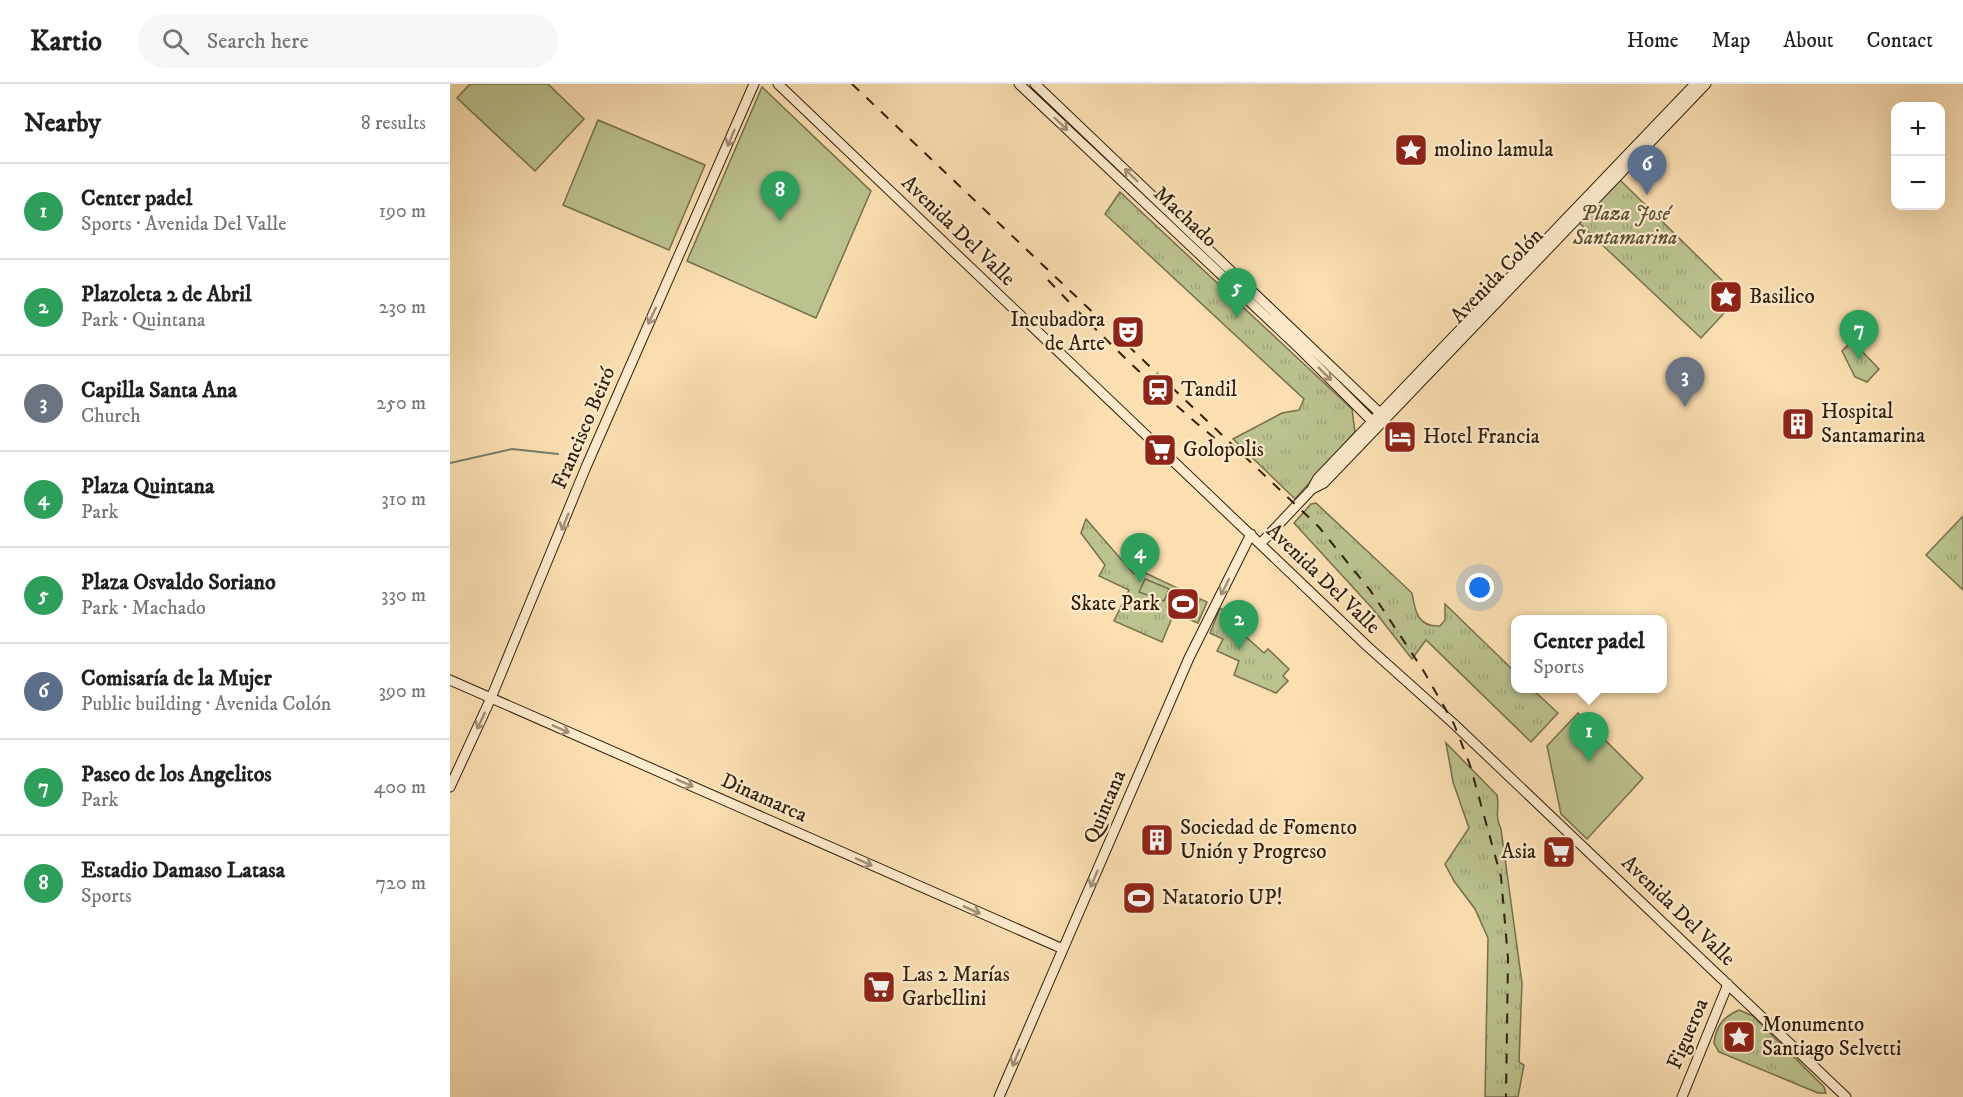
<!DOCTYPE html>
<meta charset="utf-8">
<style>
:root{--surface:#fff;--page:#f6f6f6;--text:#202124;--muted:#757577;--line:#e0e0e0;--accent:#b45309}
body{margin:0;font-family:"IM FELL DW Pica",serif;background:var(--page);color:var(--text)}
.controls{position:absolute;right:18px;top:18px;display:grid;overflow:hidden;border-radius:12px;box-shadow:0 6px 24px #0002}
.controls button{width:54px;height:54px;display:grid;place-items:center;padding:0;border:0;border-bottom:2px solid var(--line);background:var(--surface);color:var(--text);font:30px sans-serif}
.you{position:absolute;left:1030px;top:504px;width:21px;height:21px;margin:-15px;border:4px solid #fff;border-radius:50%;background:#1a73e8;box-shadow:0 0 0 9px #1a73e833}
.badge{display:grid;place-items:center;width:39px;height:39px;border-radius:50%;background:var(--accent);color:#fff;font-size:20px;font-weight:700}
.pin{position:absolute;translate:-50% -50px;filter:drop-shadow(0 2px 3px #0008)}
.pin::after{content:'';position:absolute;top:32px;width:21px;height:18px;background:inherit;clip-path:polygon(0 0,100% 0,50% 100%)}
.popup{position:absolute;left:1061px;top:531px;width:156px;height:78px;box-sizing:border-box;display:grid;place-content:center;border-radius:12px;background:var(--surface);filter:drop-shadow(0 2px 4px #0005);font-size:20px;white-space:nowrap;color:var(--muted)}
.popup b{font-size:22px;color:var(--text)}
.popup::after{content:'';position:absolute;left:50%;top:100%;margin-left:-12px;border:12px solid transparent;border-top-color:var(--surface)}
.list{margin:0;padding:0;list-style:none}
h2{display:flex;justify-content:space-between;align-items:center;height:78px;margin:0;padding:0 24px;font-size:26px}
h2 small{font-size:20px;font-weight:400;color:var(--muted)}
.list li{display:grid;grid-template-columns:39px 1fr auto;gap:18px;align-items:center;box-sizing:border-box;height:96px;padding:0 24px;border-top:2px solid var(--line)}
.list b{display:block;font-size:22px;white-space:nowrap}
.list p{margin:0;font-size:20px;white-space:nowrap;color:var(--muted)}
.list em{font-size:20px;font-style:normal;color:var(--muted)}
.icon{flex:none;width:33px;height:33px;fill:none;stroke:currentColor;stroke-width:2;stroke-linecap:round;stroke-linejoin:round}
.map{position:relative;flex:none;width:1513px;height:1013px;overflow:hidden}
header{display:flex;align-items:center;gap:36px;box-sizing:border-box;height:84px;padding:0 30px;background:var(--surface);border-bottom:2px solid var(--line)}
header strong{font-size:28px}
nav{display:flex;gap:33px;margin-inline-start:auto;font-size:21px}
.search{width:420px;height:54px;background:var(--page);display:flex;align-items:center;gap:15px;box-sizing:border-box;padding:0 21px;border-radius:33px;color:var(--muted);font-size:22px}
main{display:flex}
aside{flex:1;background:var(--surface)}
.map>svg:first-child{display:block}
.grass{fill:url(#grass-tufts);stroke:#76704d;stroke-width:1.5}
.garden{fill:#bbc28e;stroke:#76704d;stroke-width:1.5}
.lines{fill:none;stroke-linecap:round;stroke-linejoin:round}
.stream{stroke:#737e6b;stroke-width:2}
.secondary-casing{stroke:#311f0c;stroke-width:11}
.secondary{stroke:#fceacc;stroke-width:9}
.rail{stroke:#311f0c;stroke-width:2;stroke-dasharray:10 10;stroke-linecap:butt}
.oneway{stroke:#a18f76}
.labels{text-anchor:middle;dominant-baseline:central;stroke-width:4.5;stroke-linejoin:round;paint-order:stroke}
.poi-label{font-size:21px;fill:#311f0c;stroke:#fceacc;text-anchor:start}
.park-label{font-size:21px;font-style:italic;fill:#5a5033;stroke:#fceacc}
.street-label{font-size:21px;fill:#311f0c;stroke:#fceacc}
</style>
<header>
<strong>Kartio</strong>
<div class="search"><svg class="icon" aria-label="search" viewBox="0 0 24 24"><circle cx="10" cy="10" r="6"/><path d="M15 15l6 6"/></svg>Search here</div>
<nav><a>Home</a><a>Map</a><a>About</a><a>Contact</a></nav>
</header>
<main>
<aside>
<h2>Nearby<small>8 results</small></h2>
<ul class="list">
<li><span class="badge" style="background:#2e9e5b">1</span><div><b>Center padel</b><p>Sports · Avenida Del Valle</p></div><em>190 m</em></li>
<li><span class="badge" style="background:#2e9e5b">2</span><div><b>Plazoleta 2 de Abril</b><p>Park · Quintana</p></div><em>230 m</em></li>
<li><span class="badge" style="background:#6b7280">3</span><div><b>Capilla Santa Ana</b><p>Church</p></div><em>250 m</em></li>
<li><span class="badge" style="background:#2e9e5b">4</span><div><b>Plaza Quintana</b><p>Park</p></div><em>310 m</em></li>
<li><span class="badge" style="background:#2e9e5b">5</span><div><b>Plaza Osvaldo Soriano</b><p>Park · Machado</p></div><em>330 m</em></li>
<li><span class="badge" style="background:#5c6f8a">6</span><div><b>Comisaría de la Mujer</b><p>Public building · Avenida Colón</p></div><em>390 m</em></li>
<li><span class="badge" style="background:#2e9e5b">7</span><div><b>Paseo de los Angelitos</b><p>Park</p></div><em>400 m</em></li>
<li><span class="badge" style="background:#2e9e5b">8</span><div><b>Estadio Damaso Latasa</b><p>Sports</p></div><em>720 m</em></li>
</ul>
</aside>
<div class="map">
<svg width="1513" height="1013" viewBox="0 0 1513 1013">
<defs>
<pattern id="grass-tufts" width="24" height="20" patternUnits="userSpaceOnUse" patternTransform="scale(1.5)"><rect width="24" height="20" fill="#bbc28e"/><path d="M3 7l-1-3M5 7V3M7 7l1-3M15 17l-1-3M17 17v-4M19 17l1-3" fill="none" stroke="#a1a679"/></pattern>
</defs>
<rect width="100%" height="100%" fill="#fbdfb1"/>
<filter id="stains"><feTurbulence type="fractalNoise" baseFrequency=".00333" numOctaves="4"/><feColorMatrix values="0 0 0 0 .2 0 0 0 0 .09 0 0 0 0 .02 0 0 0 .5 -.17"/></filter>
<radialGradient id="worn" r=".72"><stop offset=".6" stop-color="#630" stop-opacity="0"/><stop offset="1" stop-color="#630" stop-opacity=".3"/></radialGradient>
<path class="grass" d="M1169,95L1289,213L1251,254L1128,138Z
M670,108L902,325L905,348L845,415L783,355L832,329L849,326L854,315L655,130Z
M1402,257L1429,285L1417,298L1405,293L1392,267Z
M866,419L962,509C965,528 968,543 990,542L995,536V520L1065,588L1066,604L1082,605L1108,629L1081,658L976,556L962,575L922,524L844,439L861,420Z
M1513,432V506L1476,471Z
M636,435L684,490L687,485L757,518L748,539L724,529L712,558L664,537L679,506L649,492L655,481L631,449Z
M770,524L790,538L785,543L814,569L818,565L839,585L833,592L838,597L826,609L784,591L789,577L767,567L773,555L760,549Z
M996,659L1047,711C1050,724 1044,731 1051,745L1072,899L1069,978L1074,981L1068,1013H1035L1038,854L1025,825L1004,797L995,780L1019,744L1003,698Z
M1289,926L1303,932L1374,1003L1376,1009H1368L1269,968L1264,959C1266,942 1273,933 1289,926Z"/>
<path class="garden" d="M20,0H98L134,35L85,87L7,14Z
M312,3L421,107L366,234L237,177Z
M148,36L255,81L219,166L113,121Z
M695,495L719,505L714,517L689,508Z
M724,506L750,516L743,534L717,523Z
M1128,629L1193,694L1137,755L1111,730L1097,662Z"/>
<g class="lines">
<path class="stream" d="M0,379L62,365L108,370"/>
<g class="secondary-casing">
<path id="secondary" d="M328,0L917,562L1004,640L1396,1013
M569,0L851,266L925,340
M585,0L934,333
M862,405L874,399L1256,0
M811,459L862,405L868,394L1245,0
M0,596L613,865
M0,703L41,614L136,383L304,0
M549,1013L739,574L801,450
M1232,1013L1278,900"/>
</g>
<use href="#secondary" class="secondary"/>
<path class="rail" d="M402,0L868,442L920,506L973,586L1004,640L1020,681L1051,793L1058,874L1056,1013
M598,196C652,253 707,307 768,357"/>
</g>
<defs><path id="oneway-shaft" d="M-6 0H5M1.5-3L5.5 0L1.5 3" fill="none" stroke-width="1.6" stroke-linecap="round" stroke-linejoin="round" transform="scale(1.5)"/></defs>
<g class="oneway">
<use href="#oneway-shaft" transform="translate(611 40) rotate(44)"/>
<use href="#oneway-shaft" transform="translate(281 54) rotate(113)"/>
<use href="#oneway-shaft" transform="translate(681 91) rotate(-136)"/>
<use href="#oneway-shaft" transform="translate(202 232) rotate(115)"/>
<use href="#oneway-shaft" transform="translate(875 290) rotate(45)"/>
<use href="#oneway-shaft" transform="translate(115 438) rotate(112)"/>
<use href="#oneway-shaft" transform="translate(775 503) rotate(117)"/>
<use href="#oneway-shaft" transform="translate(31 637) rotate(115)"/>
<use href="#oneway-shaft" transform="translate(111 645) rotate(24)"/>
<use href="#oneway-shaft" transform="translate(235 699) rotate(24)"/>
<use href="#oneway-shaft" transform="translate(414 778) rotate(24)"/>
<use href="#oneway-shaft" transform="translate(644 795) rotate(113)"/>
<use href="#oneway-shaft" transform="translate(522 826) rotate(24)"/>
<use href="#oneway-shaft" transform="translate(566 974) rotate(113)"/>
</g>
<defs>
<g id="sight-square" transform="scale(1.725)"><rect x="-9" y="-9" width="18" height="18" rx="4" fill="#8f2418" stroke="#fceacc"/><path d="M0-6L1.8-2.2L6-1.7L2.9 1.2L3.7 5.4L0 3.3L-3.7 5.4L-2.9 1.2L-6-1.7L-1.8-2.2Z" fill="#fff"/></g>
<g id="theatre-square" transform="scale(1.725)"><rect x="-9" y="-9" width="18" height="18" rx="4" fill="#8f2418" stroke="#fceacc"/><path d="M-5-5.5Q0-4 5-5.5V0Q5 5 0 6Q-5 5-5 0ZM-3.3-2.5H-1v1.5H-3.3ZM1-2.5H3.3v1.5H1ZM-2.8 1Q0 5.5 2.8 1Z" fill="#fff"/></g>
<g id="station-square" transform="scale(1.725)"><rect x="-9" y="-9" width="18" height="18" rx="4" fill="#8f2418" stroke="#fceacc"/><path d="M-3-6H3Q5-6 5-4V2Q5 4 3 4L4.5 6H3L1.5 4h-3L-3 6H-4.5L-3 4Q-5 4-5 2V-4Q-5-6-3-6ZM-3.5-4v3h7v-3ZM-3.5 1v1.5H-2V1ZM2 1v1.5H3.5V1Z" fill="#fff"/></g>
<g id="building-square" transform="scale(1.725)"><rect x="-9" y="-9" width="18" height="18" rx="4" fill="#8f2418" stroke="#fceacc"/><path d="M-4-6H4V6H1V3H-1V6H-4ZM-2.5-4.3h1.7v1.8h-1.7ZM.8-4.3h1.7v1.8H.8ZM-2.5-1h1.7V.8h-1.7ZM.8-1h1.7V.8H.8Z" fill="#fff"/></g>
<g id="hotel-square" transform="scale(1.725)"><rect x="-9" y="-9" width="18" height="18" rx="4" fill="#8f2418" stroke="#fceacc"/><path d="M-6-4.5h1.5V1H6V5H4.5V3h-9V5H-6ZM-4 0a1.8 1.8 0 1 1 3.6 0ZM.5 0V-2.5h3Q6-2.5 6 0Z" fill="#fff"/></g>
<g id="supermarket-square" transform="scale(1.725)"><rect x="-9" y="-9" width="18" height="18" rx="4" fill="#8f2418" stroke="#fceacc"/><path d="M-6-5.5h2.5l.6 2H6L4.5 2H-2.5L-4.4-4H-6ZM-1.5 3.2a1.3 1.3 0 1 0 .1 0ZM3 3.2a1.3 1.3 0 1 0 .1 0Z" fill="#fff"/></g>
<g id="stadium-square" transform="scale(1.725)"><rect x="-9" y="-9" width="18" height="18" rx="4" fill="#8f2418" stroke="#fceacc"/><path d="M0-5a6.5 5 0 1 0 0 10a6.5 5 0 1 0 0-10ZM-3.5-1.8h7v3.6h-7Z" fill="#fff"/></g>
</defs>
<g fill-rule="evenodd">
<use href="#sight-square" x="961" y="66"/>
<use href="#sight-square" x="1276" y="213"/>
<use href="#theatre-square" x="678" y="248"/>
<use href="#station-square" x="708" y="306"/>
<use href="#building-square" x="1348" y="340"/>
<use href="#hotel-square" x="950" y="353"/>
<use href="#supermarket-square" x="710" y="366"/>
<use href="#stadium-square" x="733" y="520"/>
<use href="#building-square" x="707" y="756"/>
<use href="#supermarket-square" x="1109" y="768"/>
<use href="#stadium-square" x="689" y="814"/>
<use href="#supermarket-square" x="429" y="903"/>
<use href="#sight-square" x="1289" y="953"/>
</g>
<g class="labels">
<g class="poi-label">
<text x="984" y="66">molino lamula</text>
<text x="1299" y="213">Basilico</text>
<text x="655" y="236" text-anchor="end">Incubadora<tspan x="655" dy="24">de Arte</tspan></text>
<text x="731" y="306">Tandil</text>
<text x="1371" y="328">Hospital<tspan x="1371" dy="24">Santamarina</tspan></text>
<text x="973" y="353">Hotel Francia</text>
<text x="733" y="366">Golopolis</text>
<text x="710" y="520" text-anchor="end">Skate Park</text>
<text x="730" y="744">Sociedad de Fomento<tspan x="730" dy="24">Unión y Progreso</tspan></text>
<text x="1086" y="768" text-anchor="end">Asia</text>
<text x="712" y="814">Natatorio UP!</text>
<text x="452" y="891">Las 2 Marías<tspan x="452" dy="24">Garbellini</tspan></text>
<text x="1312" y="941">Monumento<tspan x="1312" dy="24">Santiago Selvetti</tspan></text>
</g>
<g class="park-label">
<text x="1175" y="130">Plaza José<tspan x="1175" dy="24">Santamarina</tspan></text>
</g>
<g class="street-label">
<text transform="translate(735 133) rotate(43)">Machado</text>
<text transform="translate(508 147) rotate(44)">Avenida Del Valle</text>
<text transform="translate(1047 192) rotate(-46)">Avenida Colón</text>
<text transform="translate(134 344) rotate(-67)">Francisco Beiró</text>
<text transform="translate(873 495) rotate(44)">Avenida Del Valle</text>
<text transform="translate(314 714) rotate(24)">Dinamarca</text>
<text transform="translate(655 723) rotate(-67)">Quintana</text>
<text transform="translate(1228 827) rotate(44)">Avenida Del Valle</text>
<text transform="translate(1238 950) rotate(-67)">Figueroa</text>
</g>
</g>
<rect width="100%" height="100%" filter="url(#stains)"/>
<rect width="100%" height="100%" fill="url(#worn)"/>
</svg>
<div class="controls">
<button>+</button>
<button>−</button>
</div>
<div class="you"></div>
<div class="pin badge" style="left:1139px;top:678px;background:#2e9e5b">1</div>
<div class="popup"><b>Center padel</b>Sports</div>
<div class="pin badge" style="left:789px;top:566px;background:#2e9e5b">2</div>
<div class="pin badge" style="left:1235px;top:323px;background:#6b7280">3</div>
<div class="pin badge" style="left:690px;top:499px;background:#2e9e5b">4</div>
<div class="pin badge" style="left:787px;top:234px;background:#2e9e5b">5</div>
<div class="pin badge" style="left:1197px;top:111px;background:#5c6f8a">6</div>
<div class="pin badge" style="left:1409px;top:276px;background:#2e9e5b">7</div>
<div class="pin badge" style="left:330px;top:137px;background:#2e9e5b">8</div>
</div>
</main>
